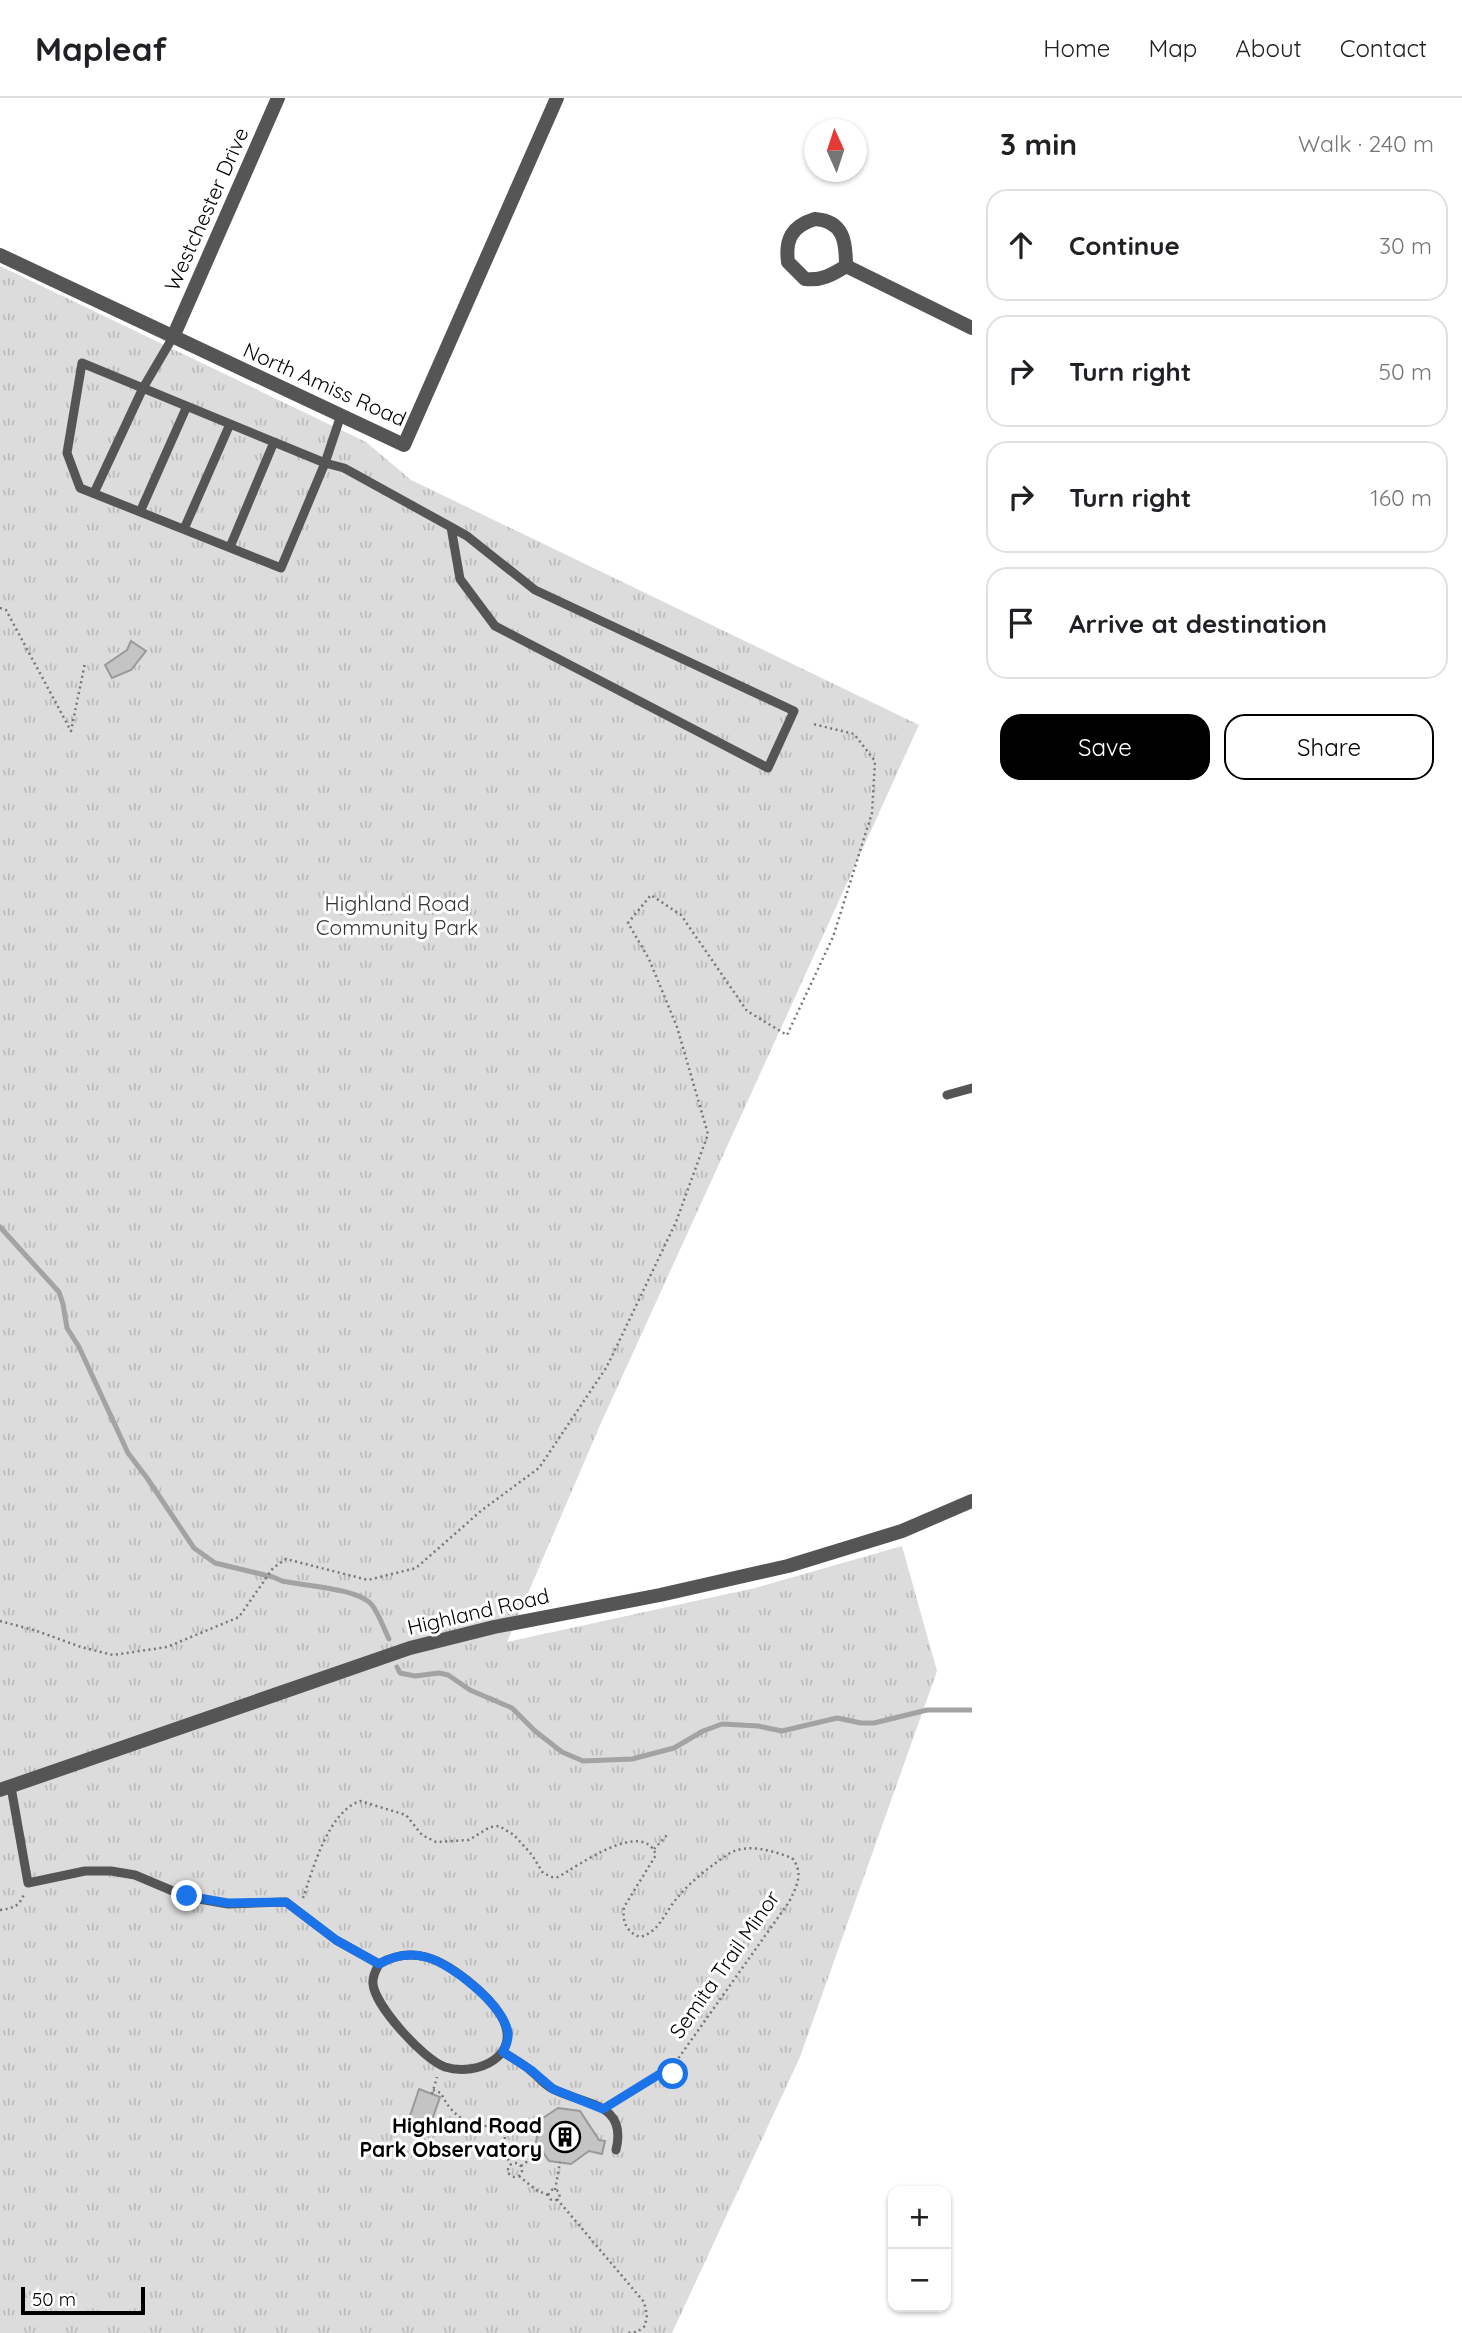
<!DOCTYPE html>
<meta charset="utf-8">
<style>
:root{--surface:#fff;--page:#f2f2f2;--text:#202124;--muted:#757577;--line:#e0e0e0;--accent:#000}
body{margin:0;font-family:Quicksand,sans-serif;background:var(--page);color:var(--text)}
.controls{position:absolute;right:21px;bottom:21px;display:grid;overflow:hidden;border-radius:14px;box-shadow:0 2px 5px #0004}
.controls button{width:63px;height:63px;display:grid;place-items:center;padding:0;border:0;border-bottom:2px solid var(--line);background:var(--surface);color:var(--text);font:35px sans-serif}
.compass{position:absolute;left:804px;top:21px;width:63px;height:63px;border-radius:50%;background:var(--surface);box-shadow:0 2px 5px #0004;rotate:357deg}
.scale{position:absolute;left:21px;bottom:18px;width:124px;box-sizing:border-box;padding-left:7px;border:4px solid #000;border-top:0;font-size:19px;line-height:24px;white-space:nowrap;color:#000;-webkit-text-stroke:5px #fff;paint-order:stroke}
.stop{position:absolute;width:21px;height:21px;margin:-16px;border:5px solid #1a73e8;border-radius:50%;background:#fff}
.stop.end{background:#1a73e8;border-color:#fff;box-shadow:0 2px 7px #0008}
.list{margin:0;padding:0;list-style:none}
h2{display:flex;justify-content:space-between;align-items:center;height:91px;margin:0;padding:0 28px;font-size:30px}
h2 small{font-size:23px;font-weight:400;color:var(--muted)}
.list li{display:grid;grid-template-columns:46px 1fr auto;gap:21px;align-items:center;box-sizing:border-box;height:112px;margin:0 14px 14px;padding:0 14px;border:2px solid var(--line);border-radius:21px}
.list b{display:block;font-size:26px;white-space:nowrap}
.list em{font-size:23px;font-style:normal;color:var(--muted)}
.actions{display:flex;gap:14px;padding:21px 28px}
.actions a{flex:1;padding:16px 0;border:2px solid var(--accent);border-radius:21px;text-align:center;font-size:24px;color:var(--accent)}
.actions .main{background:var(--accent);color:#fff}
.icon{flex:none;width:38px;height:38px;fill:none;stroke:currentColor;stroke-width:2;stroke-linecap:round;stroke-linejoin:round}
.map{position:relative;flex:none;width:972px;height:2235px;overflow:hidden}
header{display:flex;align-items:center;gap:42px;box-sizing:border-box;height:98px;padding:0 35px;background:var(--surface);border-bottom:2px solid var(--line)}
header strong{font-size:33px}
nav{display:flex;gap:38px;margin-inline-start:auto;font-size:24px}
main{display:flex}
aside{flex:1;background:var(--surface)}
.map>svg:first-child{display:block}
.park{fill:url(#park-tufts)}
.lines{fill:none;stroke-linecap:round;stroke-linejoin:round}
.stream{stroke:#a3a3a3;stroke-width:5}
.building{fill:#c4c4c4;stroke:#999;stroke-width:2}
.path{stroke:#777;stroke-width:2.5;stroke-dasharray:2 3.5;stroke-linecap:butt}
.service{stroke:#555;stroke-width:9}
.minor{stroke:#555;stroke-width:14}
.tertiary{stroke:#555;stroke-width:14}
.route{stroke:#1a73e8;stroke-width:9}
.labels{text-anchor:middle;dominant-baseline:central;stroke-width:6;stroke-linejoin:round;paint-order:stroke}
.street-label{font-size:21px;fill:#000;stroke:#fff}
.park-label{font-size:21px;fill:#333;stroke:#fff}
.poi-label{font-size:21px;font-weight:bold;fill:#000;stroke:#fff;text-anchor:end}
</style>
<header>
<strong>Mapleaf</strong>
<nav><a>Home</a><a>Map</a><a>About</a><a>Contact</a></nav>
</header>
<main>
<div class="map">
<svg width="972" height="2235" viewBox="0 0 972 2235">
<defs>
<pattern id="park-tufts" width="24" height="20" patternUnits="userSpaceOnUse" patternTransform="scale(1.75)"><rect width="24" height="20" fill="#dcdcdc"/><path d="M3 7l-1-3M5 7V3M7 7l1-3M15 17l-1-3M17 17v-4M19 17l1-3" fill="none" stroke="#bbb"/></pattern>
</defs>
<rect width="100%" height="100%" fill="#fff"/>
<path class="park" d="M0,168L366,344L411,382L919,627L601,1325L507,1544L755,1490L902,1448L937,1573L800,1959L672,2235H0Z"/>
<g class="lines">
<path class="stream" d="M0,1129L59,1194L63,1206L67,1230L79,1249L128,1355L147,1380L194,1450L215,1465L273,1479L282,1483C304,1488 358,1490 372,1507C379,1516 384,1531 389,1541
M397,1569L400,1575L415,1578L439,1575L448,1577L470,1592L512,1610L535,1633L562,1654L583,1663L632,1661L674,1650L703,1633L722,1626L758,1628L782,1633L837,1620L861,1625H874L927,1612H972"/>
</g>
<path class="building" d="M131,543L146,553L131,572L112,580L105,567L127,552Z
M419,1991L440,1999L429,2031L408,2024Z
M558,2010L580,2013L599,2042L605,2043L602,2056L589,2053L571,2066L549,2063L536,2044L540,2022Z"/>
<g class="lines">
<path class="path" d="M0,510L6,512L71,633L85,565
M0,1523L37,1533L81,1549L113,1557L167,1549L239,1519L273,1470L286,1461L368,1482L416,1470L482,1412L539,1370L606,1270L613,1256L676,1124L708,1036L677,929L649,861L628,825L651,797L681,817L747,913L787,937L833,839L872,715L875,663L854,636L813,626
M654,1751L668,1736
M303,1800C313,1771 328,1714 360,1703L406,1717L422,1737L436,1744L469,1742L490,1729L499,1728L514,1737L532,1757L543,1775L552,1779H558C578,1768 643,1720 656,1757L624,1809C622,1823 626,1834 640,1839C660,1834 665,1813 678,1799C692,1782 712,1767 730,1755C749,1745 773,1753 792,1760C804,1775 797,1788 789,1804L675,1965
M0,1812C13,1810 19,1809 24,1796
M662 1970a7 7 0 1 1 14 0a7 7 0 1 1-14 0Z
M433,1992L441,1995C461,2039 499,2025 538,2033
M432,1996L437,1979
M615,2004L663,1974
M504,2028L506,2056L510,2066
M508 2072a7 7 0 1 1 14 0a7 7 0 1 1-14 0Z
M521,2068L542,2053
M519,2078L536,2092L548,2097
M548.5 2097a5.5 5.5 0 1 1 11 0a5.5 5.5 0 1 1-11 0Z
M555,2092L560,2064
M557,2101L644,2204L647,2217L645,2228L637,2234L626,2235"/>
<path class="service" d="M341,317L325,365L82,265L67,355L80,390L281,470L325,365L344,370L451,429L460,481L495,528L768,670L794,613L535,492L467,438L451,429
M94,395L143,290L173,239
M140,414L187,308
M184,431L230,326
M230,449L274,344
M947,997L972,990
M11,1689L28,1785L85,1773H111L135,1777L187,1799L205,1802L228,1806L286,1804L336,1842L379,1866C376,1872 372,1878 373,1886C375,1908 424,1962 445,1969C478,1979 524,1957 501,1918C488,1896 450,1865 426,1859C410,1855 393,1858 379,1866
M503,1954C512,1960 522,1965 530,1972C537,1977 542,1985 551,1990C582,2007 628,2003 616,2052"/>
<path class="minor" d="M815,121C844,123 846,144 846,168C832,177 821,183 805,181L788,164C785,141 792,128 815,121Z
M0,157L404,347L557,0
M846,168L972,230
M173,239L278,0"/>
<path class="tertiary" d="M0,1692L410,1550L494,1529L660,1497L788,1468L902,1433L972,1403"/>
</g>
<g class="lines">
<path class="route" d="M187,1798L228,1805L286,1804L336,1842L379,1866C393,1858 410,1855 426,1859C452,1866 502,1906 508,1934C509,1941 506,1948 503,1954L531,1972L553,1991L603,2011L663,1974L669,1977L673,1976"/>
</g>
<defs>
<g id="building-ring" transform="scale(1.575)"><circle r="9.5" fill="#fff" stroke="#000" stroke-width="1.5"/><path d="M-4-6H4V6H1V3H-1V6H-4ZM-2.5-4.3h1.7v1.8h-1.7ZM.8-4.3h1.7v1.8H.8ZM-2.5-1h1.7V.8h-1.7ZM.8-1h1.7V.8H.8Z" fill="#000"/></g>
</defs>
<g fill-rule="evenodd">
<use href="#building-ring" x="565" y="2039"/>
</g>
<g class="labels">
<g class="street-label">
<text transform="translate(206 111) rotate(-66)">Westchester Drive</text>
<text transform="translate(325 286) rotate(24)">North Amiss Road</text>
<text transform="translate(478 1513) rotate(-13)">Highland Road</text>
<text transform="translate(724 1866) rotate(-55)">Semita Trail Minor</text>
</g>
<g class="park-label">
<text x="397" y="805">Highland Road<tspan x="397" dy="24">Community Park</tspan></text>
</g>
<g class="poi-label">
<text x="542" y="2027">Highland Road<tspan x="542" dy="24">Park Observatory</tspan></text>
</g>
</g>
</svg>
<div class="controls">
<button>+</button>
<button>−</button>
</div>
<svg class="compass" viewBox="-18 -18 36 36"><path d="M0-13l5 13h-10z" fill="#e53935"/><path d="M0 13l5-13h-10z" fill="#757577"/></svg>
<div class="scale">50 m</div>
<div class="stop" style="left:673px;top:1976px"></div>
<div class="stop end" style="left:187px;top:1798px"></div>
</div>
<aside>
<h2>3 min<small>Walk · 240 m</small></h2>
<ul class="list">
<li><svg class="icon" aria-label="ahead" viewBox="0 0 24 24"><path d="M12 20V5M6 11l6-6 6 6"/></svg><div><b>Continue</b></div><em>30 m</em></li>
<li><svg class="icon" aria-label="right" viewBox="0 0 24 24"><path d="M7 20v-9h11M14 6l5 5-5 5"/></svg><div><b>Turn right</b></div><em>50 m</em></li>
<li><svg class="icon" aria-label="right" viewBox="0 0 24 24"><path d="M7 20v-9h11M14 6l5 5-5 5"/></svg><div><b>Turn right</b></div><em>160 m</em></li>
<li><svg class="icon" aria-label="arrive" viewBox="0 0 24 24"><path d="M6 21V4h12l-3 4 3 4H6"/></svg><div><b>Arrive at destination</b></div></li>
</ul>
<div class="actions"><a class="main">Save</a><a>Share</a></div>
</aside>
</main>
